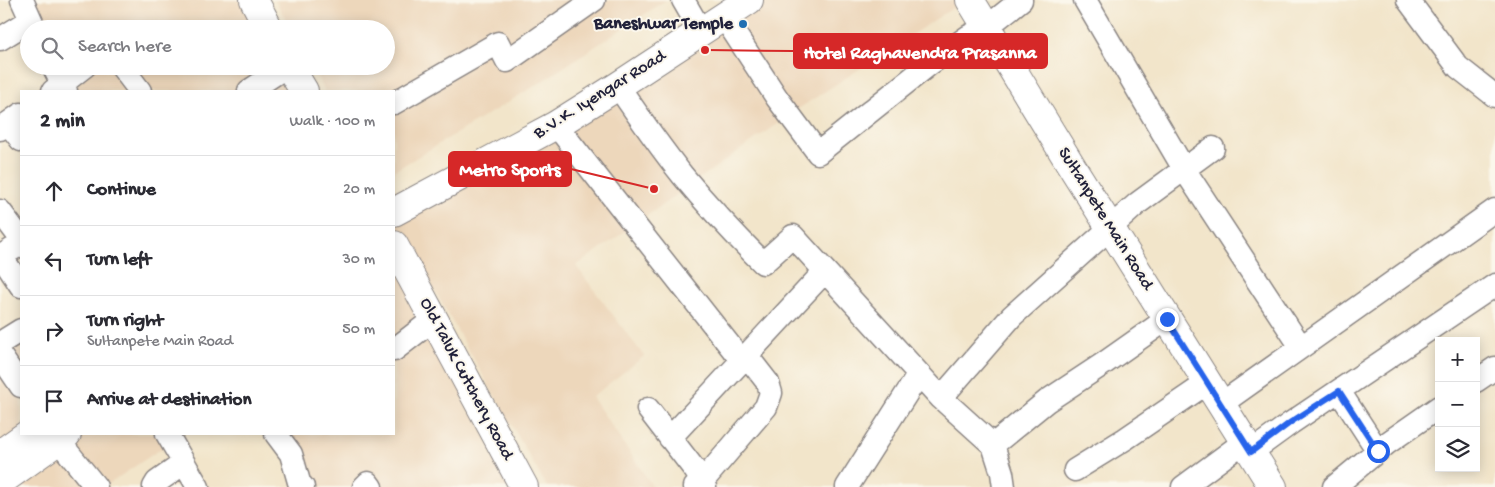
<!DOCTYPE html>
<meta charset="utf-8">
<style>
:root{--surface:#fff;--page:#f2f2f3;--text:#2b2b33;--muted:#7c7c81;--line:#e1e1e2}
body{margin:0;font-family:"Gochi Hand",sans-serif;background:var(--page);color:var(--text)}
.controls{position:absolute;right:15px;bottom:15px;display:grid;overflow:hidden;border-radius:0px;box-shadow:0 2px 12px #0003}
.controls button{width:45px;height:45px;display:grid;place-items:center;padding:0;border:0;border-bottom:1px solid var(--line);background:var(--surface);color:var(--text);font:25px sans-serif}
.stop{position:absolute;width:15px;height:15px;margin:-11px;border:4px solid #2563eb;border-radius:50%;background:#fff}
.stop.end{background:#2563eb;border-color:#fff;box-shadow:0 1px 5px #0008}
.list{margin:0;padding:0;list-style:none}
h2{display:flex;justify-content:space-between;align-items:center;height:65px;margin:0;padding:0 20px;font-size:21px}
h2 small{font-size:16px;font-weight:400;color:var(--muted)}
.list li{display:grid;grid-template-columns:32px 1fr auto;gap:15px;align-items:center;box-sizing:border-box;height:70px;padding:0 20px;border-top:1px solid var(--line)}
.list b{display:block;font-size:19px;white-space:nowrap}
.list p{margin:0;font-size:16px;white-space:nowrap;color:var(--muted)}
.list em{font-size:16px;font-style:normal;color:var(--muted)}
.icon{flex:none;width:28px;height:28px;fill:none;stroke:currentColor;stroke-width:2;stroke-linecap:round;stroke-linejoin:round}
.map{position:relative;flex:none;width:1495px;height:487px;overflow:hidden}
.search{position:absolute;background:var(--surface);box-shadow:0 2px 12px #0003;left:20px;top:20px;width:375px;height:55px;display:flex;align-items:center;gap:12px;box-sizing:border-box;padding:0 18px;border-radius:28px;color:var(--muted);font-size:19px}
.panel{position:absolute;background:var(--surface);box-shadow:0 2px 12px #0003;left:20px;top:90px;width:375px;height:345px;border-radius:0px}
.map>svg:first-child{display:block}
.built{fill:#edd7bb}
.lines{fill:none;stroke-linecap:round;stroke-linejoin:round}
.street-casing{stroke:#8a8482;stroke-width:25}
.secondary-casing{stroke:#8a8482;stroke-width:30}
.street{stroke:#fff;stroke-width:22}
.secondary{stroke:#fff;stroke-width:28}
.route{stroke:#2563eb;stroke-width:6}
.poi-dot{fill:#1f6fb2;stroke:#fbf7ec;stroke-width:2}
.labels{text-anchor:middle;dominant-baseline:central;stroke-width:4;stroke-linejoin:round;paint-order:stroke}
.poi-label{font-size:18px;font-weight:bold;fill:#22223b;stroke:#fbf7ec;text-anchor:end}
.street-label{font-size:18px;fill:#22223b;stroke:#fbf7ec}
.leader{fill:none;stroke:#d62828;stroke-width:2}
.callout-dot{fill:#d62828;stroke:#fbf7ec;stroke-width:2}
.callout{fill:#d62828;stroke:#d62828;stroke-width:2}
.callout-label{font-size:19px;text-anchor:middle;font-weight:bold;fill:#fff}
</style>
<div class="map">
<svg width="1495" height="487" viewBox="0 0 1495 487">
<rect width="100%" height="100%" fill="#fbf7ec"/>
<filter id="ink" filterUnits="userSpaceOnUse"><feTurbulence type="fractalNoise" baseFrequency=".02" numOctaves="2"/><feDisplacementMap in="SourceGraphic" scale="10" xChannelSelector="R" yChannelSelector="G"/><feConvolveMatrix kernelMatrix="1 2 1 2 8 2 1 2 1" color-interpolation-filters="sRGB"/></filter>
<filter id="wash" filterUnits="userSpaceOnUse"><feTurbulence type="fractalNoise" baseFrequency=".0096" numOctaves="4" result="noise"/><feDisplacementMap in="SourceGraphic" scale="20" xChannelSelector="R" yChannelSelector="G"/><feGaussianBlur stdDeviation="1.12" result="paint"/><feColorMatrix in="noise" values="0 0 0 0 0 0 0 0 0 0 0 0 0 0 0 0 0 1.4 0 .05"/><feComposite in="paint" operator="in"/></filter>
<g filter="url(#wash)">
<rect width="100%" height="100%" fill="#f2e5ca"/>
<path class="built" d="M28,0H250L265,29H42Z
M275,0H666L538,84L394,171V91H325L311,66H386V29H291Z
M757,0H965L795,111L576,266L644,356L592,397L653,487H547L394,220Z
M60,66H285L299,91H75Z
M394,255L512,487H316L310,480L287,434H394Z
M21,341V434H183L104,487H0V355Z"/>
</g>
<g filter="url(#ink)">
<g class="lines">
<g class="street-casing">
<path id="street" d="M22,0L35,29
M683,0L694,19
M1085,0L1184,169L1301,347
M1408,0L1458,67L1495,96
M724,17L777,98L818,153L931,63L969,36L987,27L1021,0
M0,39L31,20
M53,66L66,91
M121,66L140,91
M618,86C639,117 660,147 683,176C708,206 735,235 763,263L793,236L941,398L993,445L1002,473L1004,487
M53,91L85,66
M249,91L287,66
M394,103L498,43L507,61L594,0
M8,123L21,140
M556,125L742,361
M0,129L21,114
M0,211L21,239
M21,244L1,256L21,286
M0,343L21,330
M394,350L434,319
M0,355L21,386
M1476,381L1495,368
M1339,391L1378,451
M941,398L1012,316L1138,203L1213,148
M1221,404L1495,210
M648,409L695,470L705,487
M167,434L198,487
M276,434L291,454L299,482L303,487
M670,438L825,271
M58,440L96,487
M993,445L1047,401L1103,364L1167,319
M1251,452L1291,423L1495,285
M1075,470L1125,439L1207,383
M154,487L157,482L184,463
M364,487L368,483L371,487
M695,487L702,482L766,407L771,393L768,383L747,356
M847,487L919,374
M1183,487L1244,442
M1334,487L1386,444L1439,407"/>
</g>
<g class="secondary-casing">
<path id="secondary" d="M254,0L269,29
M970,0L1074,170L1273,487
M289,66L304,91
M394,212L556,125L618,86L749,0
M394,245L524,487
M0,454L28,434
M0,482L67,434"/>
</g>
<use href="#street" class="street"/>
<use href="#secondary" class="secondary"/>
</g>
</g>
<g class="lines" filter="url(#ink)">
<path class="route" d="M1167,319L1251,452L1291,422L1339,391L1378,451"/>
</g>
<circle class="poi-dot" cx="743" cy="24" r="5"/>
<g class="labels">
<g class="poi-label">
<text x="733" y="24">Baneshwar Temple</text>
</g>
<g class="street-label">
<text transform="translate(600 95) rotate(-32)">B.V.K. Iyengar Road</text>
<text transform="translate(1105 219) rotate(58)">Sultanpete Main Road</text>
<text transform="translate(466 379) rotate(62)">Old Taluk Cutchery Road</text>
</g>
</g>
<path class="leader" d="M705 50L794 51M654 189L571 169"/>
<g class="callout-dot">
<circle cx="705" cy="50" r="5"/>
<circle cx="654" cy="189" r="5"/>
</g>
<g class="callout">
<rect x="794" y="34" width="253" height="34" rx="5"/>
<rect x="449" y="152" width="122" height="34" rx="5"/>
</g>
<g class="callout-label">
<text x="920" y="58">Hotel Raghavendra Prasanna</text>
<text x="510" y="175">Metro Sports</text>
</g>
</svg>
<div class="controls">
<button>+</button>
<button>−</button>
<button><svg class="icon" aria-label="layers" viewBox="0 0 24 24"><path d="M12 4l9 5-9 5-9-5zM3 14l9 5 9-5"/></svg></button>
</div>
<div class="stop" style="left:1378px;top:451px"></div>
<div class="stop end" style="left:1167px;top:319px"></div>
<div class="search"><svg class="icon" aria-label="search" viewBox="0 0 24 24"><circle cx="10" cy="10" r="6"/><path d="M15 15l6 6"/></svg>Search here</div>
<section class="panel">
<h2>2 min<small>Walk · 100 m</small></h2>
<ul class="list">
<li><svg class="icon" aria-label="ahead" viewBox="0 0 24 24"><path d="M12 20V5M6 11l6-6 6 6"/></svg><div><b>Continue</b></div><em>20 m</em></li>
<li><svg class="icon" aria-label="left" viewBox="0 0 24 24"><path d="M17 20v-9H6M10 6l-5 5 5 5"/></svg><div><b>Turn left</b></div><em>30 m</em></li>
<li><svg class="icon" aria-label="right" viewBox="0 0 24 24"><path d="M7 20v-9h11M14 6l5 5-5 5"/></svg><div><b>Turn right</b><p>Sultanpete Main Road</p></div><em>50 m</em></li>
<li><svg class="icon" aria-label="arrive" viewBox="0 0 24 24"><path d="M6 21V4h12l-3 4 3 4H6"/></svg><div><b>Arrive at destination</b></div></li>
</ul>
</section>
</div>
